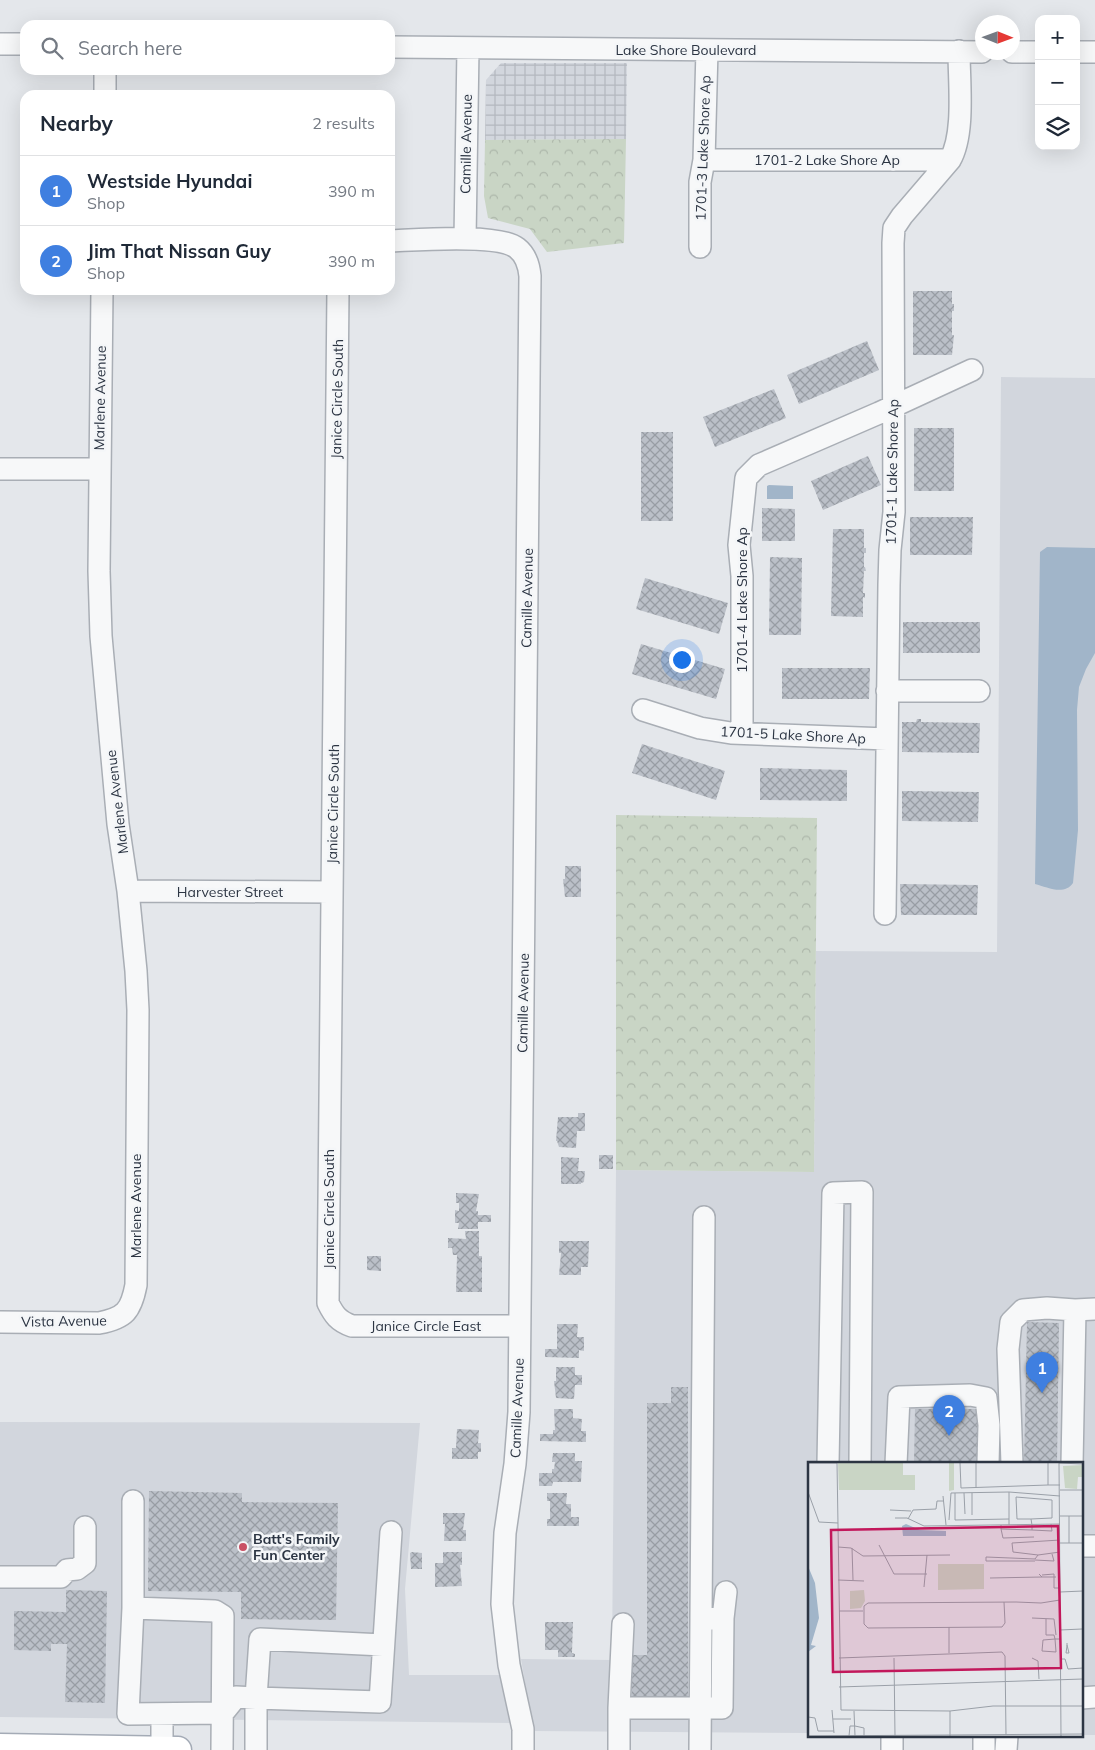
<!DOCTYPE html>
<meta charset="utf-8">
<style>
:root{--surface:#fff;--page:#f6f6f7;--text:#1f2937;--muted:#747a83;--line:#e0e1e3;--accent:#0f766e}
body{margin:0;font-family:Mulish,sans-serif;background:var(--page);color:var(--text)}
.controls{position:absolute;right:15px;top:15px;display:grid;overflow:hidden;border-radius:10px;box-shadow:0 5px 20px #0002}
.controls button{width:45px;height:45px;display:grid;place-items:center;padding:0;border:0;border-bottom:1px solid var(--line);background:var(--surface);color:var(--text);font:25px sans-serif}
.compass{position:absolute;left:975px;top:15px;width:45px;height:45px;border-radius:50%;background:var(--surface);box-shadow:0 5px 20px #0002;rotate:91deg}
.you{position:absolute;left:681px;top:659px;width:18px;height:18px;margin:-12px;border:4px solid #fff;border-radius:50%;background:#1a73e8;box-shadow:0 0 0 8px #1a73e833}
.badge{display:grid;place-items:center;width:32px;height:32px;border-radius:50%;background:var(--accent);color:#fff;font-size:16px;font-weight:700}
.pin{position:absolute;translate:-50% -41px;filter:drop-shadow(0 1px 2px #0008)}
.pin::after{content:'';position:absolute;top:26px;width:18px;height:15px;background:inherit;clip-path:polygon(0 0,100% 0,50% 100%)}
.list{margin:0;padding:0;list-style:none}
h2{display:flex;justify-content:space-between;align-items:center;height:65px;margin:0;padding:0 20px;font-size:21px}
h2 small{font-size:16px;font-weight:400;color:var(--muted)}
.list li{display:grid;grid-template-columns:32px 1fr auto;gap:15px;align-items:center;box-sizing:border-box;height:70px;padding:0 20px;border-top:1px solid var(--line)}
.list b{display:block;font-size:19px;white-space:nowrap}
.list p{margin:0;font-size:16px;white-space:nowrap;color:var(--muted)}
.list em{font-size:16px;font-style:normal;color:var(--muted)}
.icon{flex:none;width:28px;height:28px;fill:none;stroke:currentColor;stroke-width:2;stroke-linecap:round;stroke-linejoin:round}
.map{position:relative;flex:none;width:1095px;height:1750px;overflow:hidden}
.search{position:absolute;background:var(--surface);box-shadow:0 5px 20px #0002;left:20px;top:20px;width:375px;height:55px;display:flex;align-items:center;gap:12px;box-sizing:border-box;padding:0 18px;border-radius:15px;color:var(--muted);font-size:19px}
.panel{position:absolute;background:var(--surface);box-shadow:0 5px 20px #0002;left:20px;top:90px;width:375px;height:205px;border-radius:15px}
.map>svg:first-child{display:block}
.built{fill:#d2d6dd}
.industrial{fill:url(#industrial-grid)}
.forest{fill:url(#forest-crowns)}
.water{fill:#a1b5c9}
.building{fill:url(#building-cross-hatch)}
.lines{fill:none;stroke-linecap:round;stroke-linejoin:round}
.minor-casing{stroke:#a9aeb5;stroke-width:24}
.major-casing{stroke:#a4abb6;stroke-width:29}
.minor{stroke:#f7f8f9;stroke-width:21}
.major{stroke:#fff;stroke-width:26}
.poi-dot{fill:#c95064;stroke:#f4f6f8;stroke-width:2}
.labels{text-anchor:middle;dominant-baseline:central;stroke-width:5;stroke-linejoin:round;paint-order:stroke}
.street-label{font-size:14px;fill:#2c3543;stroke:#f4f6f8}
.poi-label{font-size:14px;font-weight:bold;fill:#2c3543;stroke:#f4f6f8;text-anchor:start}
.inset-road{fill:none;stroke:#9aa0a8;stroke-width:1}
.view{fill:#c2185b;fill-opacity:0.15;stroke:#c2185b;stroke-width:2.5}
.inset-edge{fill:none;stroke:#2c3543;stroke-width:2.5}
</style>
<div class="map">
<svg width="1095" height="1750" viewBox="0 0 1095 1750">
<defs>
<pattern id="industrial-grid" width="8" height="8" patternUnits="userSpaceOnUse" patternTransform="scale(1.25)"><rect width="8" height="8" fill="#d2d6dd"/><path d="M0 4h8M4 0v8" fill="none" stroke="#b4b8bf"/></pattern>
<pattern id="forest-crowns" width="20" height="18" patternUnits="userSpaceOnUse" patternTransform="scale(1.25)"><rect width="20" height="18" fill="#c9d5c5"/><path d="M2 6a3 3 0 1 1 6 0M12 15a3 3 0 1 1 6 0" fill="none" stroke="#adb7aa"/></pattern>
<pattern id="building-cross-hatch" width="8" height="8" patternUnits="userSpaceOnUse" patternTransform="scale(1.25)"><rect width="8" height="8" fill="#bbc0c8"/><path d="M0 0l8 8M0 8l8-8" fill="none" stroke="#989da4"/></pattern>
</defs>
<rect width="100%" height="100%" fill="#e4e7eb"/>
<path class="built" d="M1001,377L1095,378V1735H1081V1464H809V1733L533,1731L521,1659L612,1660L616,1170L814,1172L816,951L997,952Z
M0,1422L420,1423L405,1589L409,1675H501L511,1723L0,1717Z"/>
<path class="industrial" d="M501,63H627L626,139L485,140L486,80Z"/>
<path class="forest" d="M626,139L624,243L547,252L530,229L488,218L484,196L485,140Z
M616,815L817,818L814,1172L616,1170Z"/>
<path class="water" d="M769,485L793,486V499H767V486Z
M1047,547L1095,548V653L1086,669L1079,687L1077,710L1078,830L1073,883C1064,896 1047,887 1035,884L1040,552Z"/>
<path class="building" d="M913,291H952V304H954V311H952V335H954L952,355H913Z
M867,341L879,370L799,404L787,375Z
M774,389L786,418L715,447L703,417Z
M914,428H954V491H914Z
M641,432H673V521H641Z
M868,456L881,485L823,510L811,481Z
M762,508L795,509V541H762Z
M910,517H973L972,555H910Z
M833,529H864V548H866V553H864V567H865L866,571H864L863,593H865V598L863,597V617L831,616Z
M770,557L802,558L801,635H769Z
M645,578L728,603L719,634L636,609Z
M903,622H980V653H903Z
M641,644L725,669L716,699L632,674Z
M782,668H870L869,699H782Z
M917,719H921V722L980,723L979,753L902,752V722H916Z
M642,744L725,771L716,800L632,773Z
M760,768L847,770V801L760,800Z
M902,791L979,792L978,822L902,821Z
M565,866H581V897H565L563,879H565Z
M900,884L978,885L977,915H901Z
M578,1113H585V1131H577L576,1148L559,1147L557,1141H556L558,1117H578Z
M599,1155H613V1169H599Z
M561,1157L579,1158L578,1171H585L584,1182L581,1183V1184H561Z
M456,1193L479,1194L476,1211H478V1215H491V1222H478V1229H458L459,1223H455V1210L459,1211V1203H456Z
M465,1231H479V1256H482V1292H456L457,1255H453L452,1248H448V1238L466,1239Z
M559,1241H589L588,1267H581V1275H559L561,1253H559Z
M367,1256H381V1271L367,1270Z
M1027,1322L1059,1323L1057,1464H1024Z
M557,1324H578L577,1337H584V1351L579,1350V1358L545,1357V1349H557Z
M556,1367H575V1375H582V1385H575L574,1399L556,1398L554,1381H556Z
M671,1387H688V1697H632V1655H647V1403H671Z
M554,1409H573V1418L582,1419L581,1431H586V1442L540,1441V1434H553V1430H555Z
M915,1409H984L983,1464H914Z
M457,1429L479,1430L478,1443H481V1452H478V1459H452V1448H456Z
M553,1453H575V1461H582L581,1482H553L552,1486H539V1473H552V1469H554L555,1462H552Z
M149,1491L242,1493V1502L338,1503L336,1620L241,1619V1592L148,1591Z
M547,1493H567L566,1504H571V1517H579V1526H547V1519H550V1501H547Z
M443,1513H465L463,1530H466V1541H444L445,1524H443Z
M412,1552L422,1553V1569H411L410,1553Z
M443,1552H462V1565H460L462,1586L435,1587V1563H443Z
M66,1590L107,1591L105,1703L65,1702L67,1644H51V1651L14,1650V1611L66,1612Z
M545,1622H573L572,1653L575,1654V1657H558V1650H545Z"/>
<g class="lines">
<g class="minor-casing">
<path id="minor" d="M0,44H25
M390,47L982,52
M1012,52H1039
M1076,52H1095
M105,95V70
M704,160H950
M465,239L468,48
M390,241C416,240 498,233 517,248C526,255 529,265 530,276L519,1412L515,1464L505,1533L502,1604L509,1665L523,1729V1750
M700,247V182L704,160L707,50
M338,290L328,1303C334,1315 338,1321 352,1326H519
M0,469H99
M887,691H979
M643,710L700,728L731,733L887,739
M742,733V576L739,545L746,478L759,465L879,413L972,370
M128,891L332,892
M885,914L889,585L890,550L894,512L893,243L894,228L902,216L950,160C965,134 959,83 959,51
M0,1322L99,1323C125,1318 131,1311 136,1285L138,1010L136,971L128,891L118,824L101,636L99,571L102,290
M828,1464L833,1193L862,1192L860,1464
M896,1464L899,1397L970,1395L986,1398L989,1425L988,1464
M1012,1464L1008,1349L1011,1322L1023,1310L1047,1308L1075,1310
M1072,1464L1075,1310L1095,1309
M1081,1546H1095
M0,1577H61L67,1570L77,1569L85,1563V1527
M133,1608V1501
M701,1619L704,1217
M1081,1698L1095,1697
M619,1708L623,1624
M892,1736V1750
M984,1736V1750
M162,1750V1714
M222,1750L223,1616L215,1611L133,1608L128,1714L223,1713L236,1697L256,1698L260,1639L383,1645
M256,1750V1698L380,1702L391,1532
M619,1750V1708H722L723,1618
M700,1750L701,1619L723,1618L726,1592
M1006,1750L1007,1736"/>
</g>
<g class="major-casing">
<path id="major" d="M0,1747L178,1750"/>
</g>
<use href="#minor" class="minor"/>
<use href="#major" class="major"/>
</g>
<circle class="poi-dot" cx="243" cy="1547" r="5"/>
<g class="labels">
<g class="street-label">
<text x="686" y="50">Lake Shore Boulevard</text>
<text transform="translate(466 144) rotate(-89)">Camille Avenue</text>
<text transform="translate(703 148) rotate(-88)">1701-3 Lake Shore Ap</text>
<text x="827" y="160">1701-2 Lake Shore Ap</text>
<text transform="translate(100 398) rotate(-89)">Marlene Avenue</text>
<text transform="translate(337 399) rotate(-89)">Janice Circle South</text>
<text transform="translate(892 472) rotate(-89)">1701-1 Lake Shore Ap</text>
<text transform="translate(527 598) rotate(-89)">Camille Avenue</text>
<text transform="translate(742 600) rotate(-90)">1701-4 Lake Shore Ap</text>
<text transform="translate(793 735) rotate(3)">1701-5 Lake Shore Ap</text>
<text transform="translate(117 802) rotate(-97)">Marlene Avenue</text>
<text transform="translate(333 804) rotate(-89)">Janice Circle South</text>
<text x="230" y="892">Harvester Street</text>
<text transform="translate(523 1003) rotate(-89)">Camille Avenue</text>
<text transform="translate(136 1206) rotate(-90)">Marlene Avenue</text>
<text transform="translate(329 1209) rotate(-90)">Janice Circle South</text>
<text transform="translate(64 1321) rotate(-1)">Vista Avenue</text>
<text x="426" y="1326">Janice Circle East</text>
<text transform="translate(517 1408) rotate(-88)">Camille Avenue</text>
</g>
<g class="poi-label">
<text x="253" y="1539">Batt's Family<tspan x="253" dy="16">Fun Center</tspan></text>
</g>
</g>
<g transform="translate(808 1462)">
<rect width="275" height="275" fill="#e4e7eb"/>
<path d="M141,1H146V28L141,29ZM275,3V15H270L269,27L257,26L255,4ZM130,102H176V127L130,128ZM56,128L57,139L53,146L42,147V129Z" fill="#c9d5c5"/>
<path d="M30,1H95V13H107V28H31Z" fill="#c9d5c5"/>
<path d="M98,62L112,68L138,69V74H95L94,64ZM0,104L7,121L11,156L3,183L8,184L0,190Z" fill="#a1b5c9"/>
<path class="inset-road" d="M0,1H29M29,1L33,248L142,249L185,244H275M152,1L153,26L240,23M168,1V26M240,1V23H252M251,1L275,2M251,1L253,274M252,28H275M0,30L11,60L30,61M147,31V58M156,31L157,52M164,31V53M135,34L138,63M82,48L103,49M252,54H275M261,54V81M87,56H99L116,64L252,62M100,57L105,48L128,47L129,39H135M223,57H209L208,35L244,38V56L223,57L224,63M141,58L143,31L201,30M147,58L201,57M193,63V67L224,68V63M201,63V30L252,34M193,67L195,76L226,75M224,68L244,69L243,62M252,78L204,81L205,90L230,93L252,90M252,81H275M71,83L86,112H119M30,85L43,86L55,94L142,93M44,86L45,118M178,95L227,97L230,93M178,95V99H227M227,98L246,99L244,92M231,112L234,115H248M234,113L246,112V126H252M182,116L234,115M30,118L56,119M116,125L119,93M252,130L275,129M196,140L197,161L194,165L60,166L56,162V144L60,141L208,140L233,141L252,138M31,149H55M224,156L246,157L248,173M238,157V173H246L247,177L248,190L234,189L235,178L247,177H252M275,157V178M141,165V191M252,168L274,167M259,183L261,191H258L259,184V181M31,196L194,190L197,194L198,273M86,196L87,274M224,196L230,199L231,217M252,197H257L260,207L275,206M31,225L275,217M24,248L26,271M46,249L47,274M142,249V274M0,255L7,256L10,269H26M25,257H43M0,274L275,272M41,274L42,264H47L56,266V274"/>
<path class="view" d="M250,64L253,206L25,210L23,68Z"/>
<rect width="275" height="275" class="inset-edge"/>
</g>
</svg>
<div class="controls">
<button>+</button>
<button>−</button>
<button><svg class="icon" aria-label="layers" viewBox="0 0 24 24"><path d="M12 4l9 5-9 5-9-5zM3 14l9 5 9-5"/></svg></button>
</div>
<svg class="compass" viewBox="-18 -18 36 36"><path d="M0-13l5 13h-10z" fill="#e53935"/><path d="M0 13l5-13h-10z" fill="#747a83"/></svg>
<div class="you"></div>
<div class="pin badge" style="left:1042px;top:1393px;background:#3f7fe0">1</div>
<div class="pin badge" style="left:949px;top:1436px;background:#3f7fe0">2</div>
<div class="search"><svg class="icon" aria-label="search" viewBox="0 0 24 24"><circle cx="10" cy="10" r="6"/><path d="M15 15l6 6"/></svg>Search here</div>
<section class="panel">
<h2>Nearby<small>2 results</small></h2>
<ul class="list">
<li><span class="badge" style="background:#3f7fe0">1</span><div><b>Westside Hyundai</b><p>Shop</p></div><em>390 m</em></li>
<li><span class="badge" style="background:#3f7fe0">2</span><div><b>Jim That Nissan Guy</b><p>Shop</p></div><em>390 m</em></li>
</ul>
</section>
</div>
